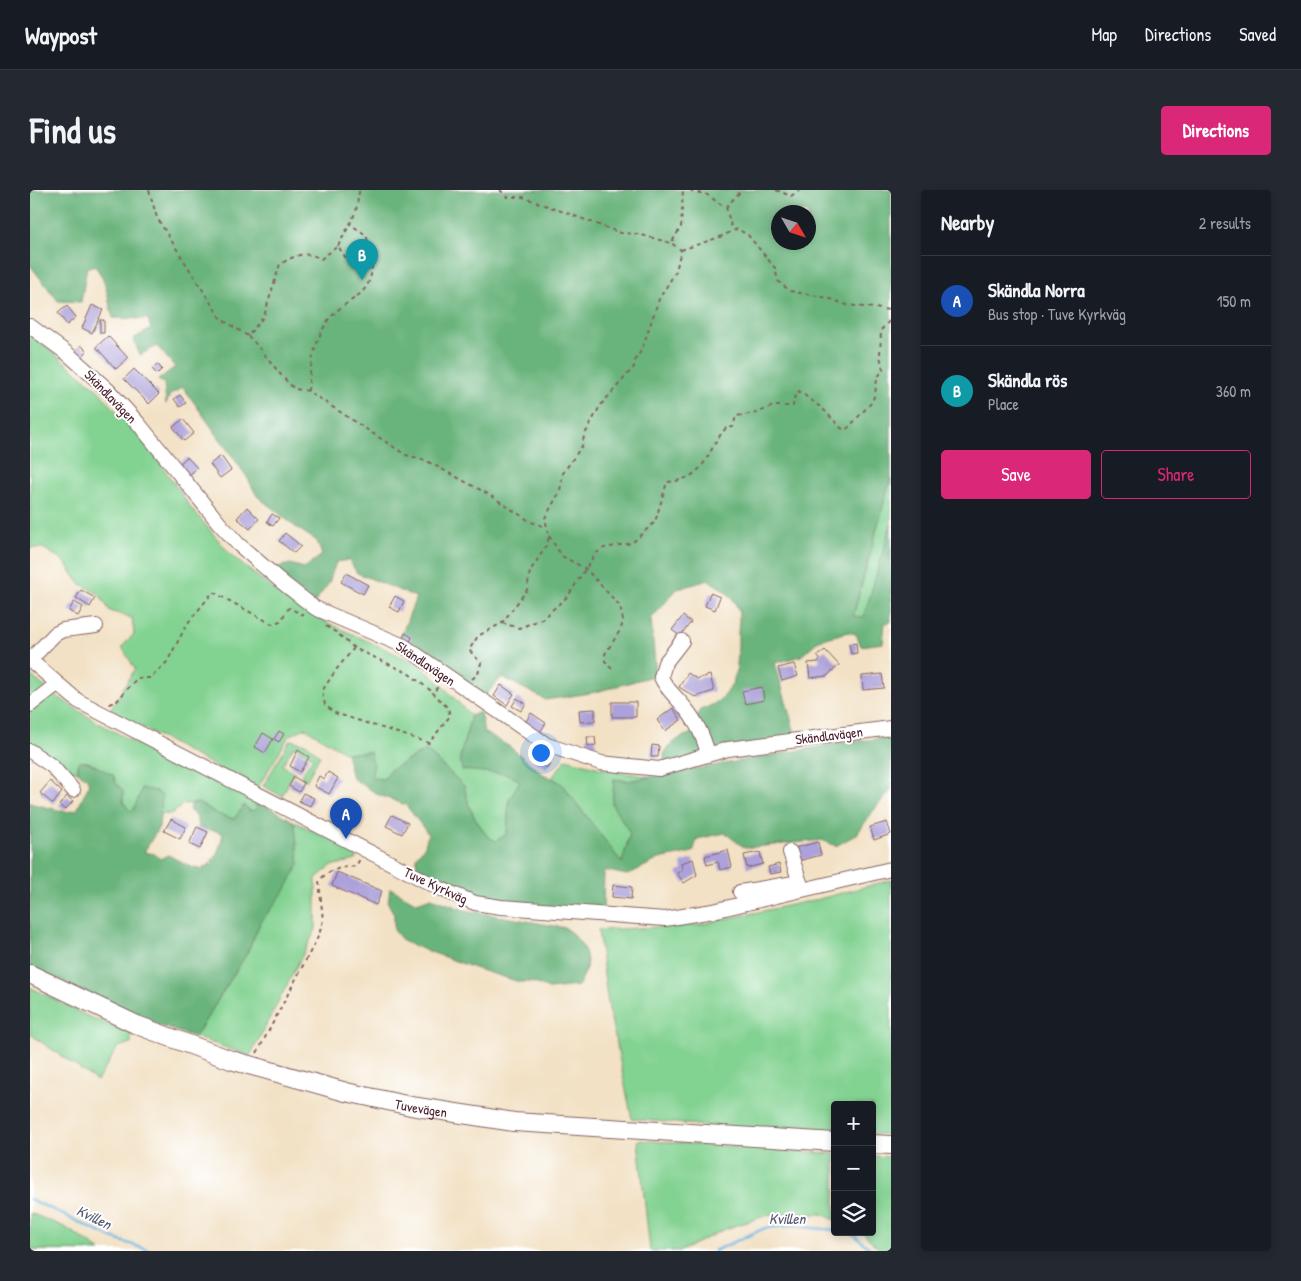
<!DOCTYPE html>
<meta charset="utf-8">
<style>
:root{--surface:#171b24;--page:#242831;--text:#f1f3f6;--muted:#9ea1a6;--line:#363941;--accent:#db2777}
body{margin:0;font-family:"Patrick Hand",sans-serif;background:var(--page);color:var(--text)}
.controls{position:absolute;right:15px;bottom:15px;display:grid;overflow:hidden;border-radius:5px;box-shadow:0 2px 8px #0003}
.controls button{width:45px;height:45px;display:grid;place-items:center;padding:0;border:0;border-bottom:1px solid var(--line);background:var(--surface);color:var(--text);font:25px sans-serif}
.compass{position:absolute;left:741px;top:15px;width:45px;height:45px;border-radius:50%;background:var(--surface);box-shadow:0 2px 8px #0003;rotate:129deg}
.you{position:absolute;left:510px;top:562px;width:18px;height:18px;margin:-12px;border:4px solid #fff;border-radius:50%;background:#1a73e8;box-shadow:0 0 0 8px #1a73e833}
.badge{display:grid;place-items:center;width:32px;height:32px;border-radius:50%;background:var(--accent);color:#fff;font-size:16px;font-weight:700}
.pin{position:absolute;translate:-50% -41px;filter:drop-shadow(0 1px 2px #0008)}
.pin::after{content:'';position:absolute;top:26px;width:18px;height:15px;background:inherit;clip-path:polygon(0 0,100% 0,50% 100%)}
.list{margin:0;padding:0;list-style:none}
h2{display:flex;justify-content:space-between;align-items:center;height:65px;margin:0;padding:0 20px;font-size:21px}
h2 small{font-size:16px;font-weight:400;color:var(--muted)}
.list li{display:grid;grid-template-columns:32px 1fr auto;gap:15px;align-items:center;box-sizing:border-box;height:90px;padding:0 20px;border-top:1px solid var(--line)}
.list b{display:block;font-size:19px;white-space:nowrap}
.list p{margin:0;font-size:16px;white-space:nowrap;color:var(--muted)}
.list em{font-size:16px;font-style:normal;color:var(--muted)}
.actions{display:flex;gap:10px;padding:15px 20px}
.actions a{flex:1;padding:11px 0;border:1px solid var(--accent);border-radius:5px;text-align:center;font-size:18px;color:var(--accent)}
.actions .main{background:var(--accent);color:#fff}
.icon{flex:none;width:28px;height:28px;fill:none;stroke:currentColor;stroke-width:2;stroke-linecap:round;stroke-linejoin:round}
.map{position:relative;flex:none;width:861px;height:1061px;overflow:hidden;border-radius:5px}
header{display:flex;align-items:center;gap:30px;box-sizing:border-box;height:70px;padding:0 25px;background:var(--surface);border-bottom:1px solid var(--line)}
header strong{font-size:24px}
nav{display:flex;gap:28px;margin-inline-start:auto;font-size:18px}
.intro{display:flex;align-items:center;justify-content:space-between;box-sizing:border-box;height:120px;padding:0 30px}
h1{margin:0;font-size:35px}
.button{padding:12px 22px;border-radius:5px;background:var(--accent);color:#fff;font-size:18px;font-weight:700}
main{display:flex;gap:30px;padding:0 30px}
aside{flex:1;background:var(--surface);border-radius:5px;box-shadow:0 2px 8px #0003}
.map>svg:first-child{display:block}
.green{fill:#82d291;stroke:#66785e}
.forest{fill:#69b47b;stroke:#5a6a53;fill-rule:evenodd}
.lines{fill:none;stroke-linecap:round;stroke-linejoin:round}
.stream{stroke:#65b2de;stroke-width:2.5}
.building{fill:#aca1da}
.minor-casing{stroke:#856361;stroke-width:16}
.major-casing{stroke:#856361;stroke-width:20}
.path{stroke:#856361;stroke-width:2;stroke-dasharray:4 4;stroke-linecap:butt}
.minor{stroke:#fff;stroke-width:14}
.major{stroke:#fff;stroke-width:18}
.labels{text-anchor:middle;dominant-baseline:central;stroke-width:4;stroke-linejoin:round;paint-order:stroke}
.street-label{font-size:14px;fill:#4a1f2b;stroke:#fff}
.water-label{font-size:15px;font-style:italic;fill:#555a73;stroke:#fff}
</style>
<header>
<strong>Waypost</strong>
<nav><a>Map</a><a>Directions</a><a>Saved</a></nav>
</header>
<div class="intro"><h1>Find us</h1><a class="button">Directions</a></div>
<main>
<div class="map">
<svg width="861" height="1061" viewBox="0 0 861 1061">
<rect width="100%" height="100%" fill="#fff"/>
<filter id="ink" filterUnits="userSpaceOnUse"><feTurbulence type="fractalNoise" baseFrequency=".02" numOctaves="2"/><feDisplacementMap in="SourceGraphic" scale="10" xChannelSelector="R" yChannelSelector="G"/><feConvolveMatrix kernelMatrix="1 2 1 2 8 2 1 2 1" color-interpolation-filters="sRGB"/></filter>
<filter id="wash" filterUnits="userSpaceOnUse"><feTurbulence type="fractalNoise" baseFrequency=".0096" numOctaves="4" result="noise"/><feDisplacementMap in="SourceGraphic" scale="20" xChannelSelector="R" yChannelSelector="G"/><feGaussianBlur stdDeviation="1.12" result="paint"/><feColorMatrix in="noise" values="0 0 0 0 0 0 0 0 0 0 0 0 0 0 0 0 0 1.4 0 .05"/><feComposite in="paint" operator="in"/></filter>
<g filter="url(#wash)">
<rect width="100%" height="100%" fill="#f2e1c4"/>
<path class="green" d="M0,144L65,197L121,260L161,318L203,367L258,411L287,428L388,474L410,493L441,526L430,567L432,580L478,584L490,591L479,610L477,644L466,651L458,647L446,630L439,616L434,596L396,560L360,580L354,589L341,588L340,562L316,563L275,538L259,546L227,599L80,520L105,479L92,457L104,444L102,428L80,421L69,404L49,393L34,371L13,358H0Z
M861,287V334L834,427H823Z
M0,485C63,540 151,572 224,613L228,618L221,622L214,615L204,629L188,624L168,613L153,614C146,621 141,627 129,623L132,614L104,619L101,623L93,612V601L86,593L83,585L58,572L48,575V582L29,578L0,559Z
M260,550L277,554L290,566L276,591L271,586L283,567L264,556L252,575L264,582L252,606L233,596Z
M536,569L581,581L623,587L598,591L584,589L582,614L600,643L592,673L531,593L522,588Z
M263,631L327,662L326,670L301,676L286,688V739L220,866L165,847L217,763L230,733L256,699L265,635Z
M861,690V944H842V915H805V942L700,938L602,929L578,814L568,740L668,735L789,709Z
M0,797L55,825L101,843V853L88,857L67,891L0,844Z
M608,950L805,964V1030L792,1024H741L695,1039L651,1061H620Z
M842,966L861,967V1061H851L832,1042H842Z
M0,1023L35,1037L71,1061L0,1060Z"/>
<path class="forest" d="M0,0H861V287L823,426L834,427L861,334V432L855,433L853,453L831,456L826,444L818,442L789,450L771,466L745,473L766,547L635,573L634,564C643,550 653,545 670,541L665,530L670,520C709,507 708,479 708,444C708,436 711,424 707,417C702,404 690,398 679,390L647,399L621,429L626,485L566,502L516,510L472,487L453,508L394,460L370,449L386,407L327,383L319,370L306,372L299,393L284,413L240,379L260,374L274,378L292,365L287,351L267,338L227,306L217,287L153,197L140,205L136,214L134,193L128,190L145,177L127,156L110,165L103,149L121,139L118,129L83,128C77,107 78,93 65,76L57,77L51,112L28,111L0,75ZM748,22H778V52H748Z
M450,522L454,542L480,557L513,584L531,593L592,673L600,643L582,614L584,589L598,591L799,555L861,547V600L843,621L827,644L806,656L792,650L715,658L695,643L667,649L663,662L629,669L597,685L574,680L573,721L524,719L440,706L388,682L386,667L395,656L398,644L376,615L349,605L322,588L316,563L340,562L344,575L341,588L354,589L360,580L396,560L434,596L439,616L446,630L458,647L466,651L477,644L479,610L490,591L478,584L432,580L430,567L441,526Z
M50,571L58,572L83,585L86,593L93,601V612L101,622L104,619L112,598L126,601L132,606L129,637L114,662L125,664L130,669L138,665L161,677L171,679C186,674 190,657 193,644C185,638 177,642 169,637L166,626L159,620L161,614L168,613L188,624L204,629L214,615L219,621L226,620L227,618L224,613L241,618L263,631L265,635L269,674L256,699L230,733L217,763L165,847L109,829L0,776V612L3,614L37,622L47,620L59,595L57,588L48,582V575Z
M360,698L387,713L401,708L435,720L536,738C557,757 564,770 548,796L519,799L502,792H490L447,779L374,752L364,740V724L358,713Z"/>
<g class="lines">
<path class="stream" d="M0,1009L82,1048L121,1061
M817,1042L824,1045L843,1061
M684,1061L735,1038L761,1036L805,1040"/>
</g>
<g id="blocks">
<path class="building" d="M62,115L73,120L62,143L52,138Z
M37,116L46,127L37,135L28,123Z
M70,130H74V143H70Z
M78,146L98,168L86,179L66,157Z
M51,155L57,161L52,167L45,162Z
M127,174L132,179L127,184L122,179Z
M104,179L129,204L119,214L94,189Z
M150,205L156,213L150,217L144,209Z
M153,229L164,243L154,251L143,237Z
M191,266L201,280L190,288L180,274Z
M157,267L167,278L158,286L148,275Z
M217,317L229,329L220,339L207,328Z
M242,324L249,328L243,336L237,332Z
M255,343L271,356L264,363L249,351Z
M316,383L338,395L333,404L311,392Z
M51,400L65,408L60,417L46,408Z
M680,403L690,407L685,420L675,416Z
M365,406L374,411L369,422L359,417Z
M44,412L53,417L48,426L39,421Z
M653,426L661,432L650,446L642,440Z
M375,443L382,447L379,454L372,450Z
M826,453L827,463L821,464L819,454Z
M795,460L809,475L797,486L780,488L778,473L788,472L790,469L787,466Z
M764,474L768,486L752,491L748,478Z
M658,483L667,489L680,485L684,501L665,507L649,497Z
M852,484L854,498L833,500L832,486Z
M471,495L484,504L477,515L464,506Z
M732,497L734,510L715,514L712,501Z
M487,508L496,514L491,521L482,516Z
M582,512H606V527H582Z
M643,518L651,530L635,541L627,530Z
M565,519V531L550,532L549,520Z
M501,523L516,533L510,542L495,533Z
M249,541L254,544L249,552L244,549Z
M233,543L243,549L235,563L225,557Z
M557,547H565L566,555L558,556Z
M622,555L629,556L628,567H621Z
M508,559L523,568L517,578L502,570Z
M268,560L279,567L270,582L260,576Z
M298,582L308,588L299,604L284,596L289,586L294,589Z
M264,587L274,593L269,602L259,596Z
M20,591L32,602L23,614L10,603Z
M273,603L284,608L280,616L269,611Z
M37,606L43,611L35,620L29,615Z
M362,625L378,633L372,644L356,636Z
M141,629L156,637L150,649L134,641Z
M857,632L861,644L844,650L840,637Z
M167,637L178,642L170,659L159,654Z
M788,652L791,665L768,671L764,658Z
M698,660L702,677L690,680L688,672L677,675L675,666Z
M730,662L733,674L717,678L714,665Z
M663,669L667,685L654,693L647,683L652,680L651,673Z
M749,674L751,682L740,684L738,677Z
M307,682L352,701L346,715L302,696Z
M583,695L602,697L601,709L582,707Z"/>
</g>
</g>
<g filter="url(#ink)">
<use href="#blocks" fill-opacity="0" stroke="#856361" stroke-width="1"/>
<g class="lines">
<g class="minor-casing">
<path id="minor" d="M0,136L38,164L78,200L108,233L189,333L208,354L253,393L285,418L374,456L517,555L571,573L629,579L698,559L861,538
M652,451L635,473L631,487C635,497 643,504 650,512C664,527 673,544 678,564
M0,470L48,511L71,523L411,699L445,713L471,717L635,729L683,721L861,679
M0,470L25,444L33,440L66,436
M0,515L27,494
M0,561L22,576L43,600
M760,662L772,699
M710,702L770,692"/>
</g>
<g class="major-casing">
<g id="major">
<path id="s1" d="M0,784L107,835L201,870L316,902L381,916L484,932L805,952"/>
<path d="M842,954L861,955"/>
</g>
</g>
<path class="path" d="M119,0L127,28L191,129L218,146L234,126L250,74C264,66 275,60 291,69L308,56L317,70L335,72L341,60L336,45L320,34L326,21L329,2L333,0
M470,0L477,7H493L591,43L608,44L641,53
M660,0C666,4 674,2 679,6C685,10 689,14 696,17L712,0
M746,0L761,6L770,0
M696,17L702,40
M308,56L320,34
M651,60L690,47L707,39L718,45L745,78L748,91L760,101L798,108L817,115L861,120
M218,146C232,158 255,194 266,199C269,200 274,200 278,201L376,265L395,270L458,304L501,332L516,337
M278,201C280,177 285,147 300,128C317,107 340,109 342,77L335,72
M519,346L532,366L556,379L590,416L593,430L591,439L575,464V471L582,479
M472,433L489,438L512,429L538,406L565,364L574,358L602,353L625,332L637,292C678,289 674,263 696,238L703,237L706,226L727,223L743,216H763L764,208L769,201L793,219L811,238L815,240L818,238L842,212L845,204L847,189L853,179L850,166L851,140L861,129
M296,436L307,443L324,458L378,483L400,500H405L410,495
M324,458L306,480L292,501L295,515L305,523L399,553L420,526L418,518L400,500
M442,489L448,484L451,473L439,460L448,446L472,433L497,400L500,381L517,355L519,346L515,328L530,301L533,283L552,256L554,246L570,216L604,177L605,171L612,159L629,109L646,81L651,60L641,53L651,37L653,0
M79,514L87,511L107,488H120L137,472L157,434L183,402L242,434L250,431L259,418L274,425
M227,863L289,745L293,730L289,691C300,678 310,678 326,676L330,669"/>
<use href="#minor" class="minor"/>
<use href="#major" class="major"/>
</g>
</g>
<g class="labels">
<g class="street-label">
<text transform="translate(81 206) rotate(46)">Skändlavägen</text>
<text transform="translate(396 473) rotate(34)">Skändlavägen</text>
<text transform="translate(799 545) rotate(-7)">Skändlavägen</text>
<text transform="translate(406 695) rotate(25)">Tuve Kyrkväg</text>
<text stroke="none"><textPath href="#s1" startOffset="415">Tuvevägen</textPath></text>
</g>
<g class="water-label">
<text transform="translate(64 1027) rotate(26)">Kvillen</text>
<text x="757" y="1028">Kvillen</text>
</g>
</g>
</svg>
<div class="controls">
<button>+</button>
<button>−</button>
<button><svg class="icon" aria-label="layers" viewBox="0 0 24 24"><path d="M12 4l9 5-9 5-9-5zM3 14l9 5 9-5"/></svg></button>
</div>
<svg class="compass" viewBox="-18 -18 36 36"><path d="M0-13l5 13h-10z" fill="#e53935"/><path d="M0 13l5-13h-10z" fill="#9ea1a6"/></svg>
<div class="you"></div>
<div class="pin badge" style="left:316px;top:649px;background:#1a4fb4">A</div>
<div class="pin badge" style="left:332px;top:90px;background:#0f9aa8">B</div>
</div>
<aside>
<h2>Nearby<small>2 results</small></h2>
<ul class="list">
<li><span class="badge" style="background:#1a4fb4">A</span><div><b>Skändla Norra</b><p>Bus stop · Tuve Kyrkväg</p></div><em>150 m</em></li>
<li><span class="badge" style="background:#0f9aa8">B</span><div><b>Skändla rös</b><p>Place</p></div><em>360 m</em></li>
</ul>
<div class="actions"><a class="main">Save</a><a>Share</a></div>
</aside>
</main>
